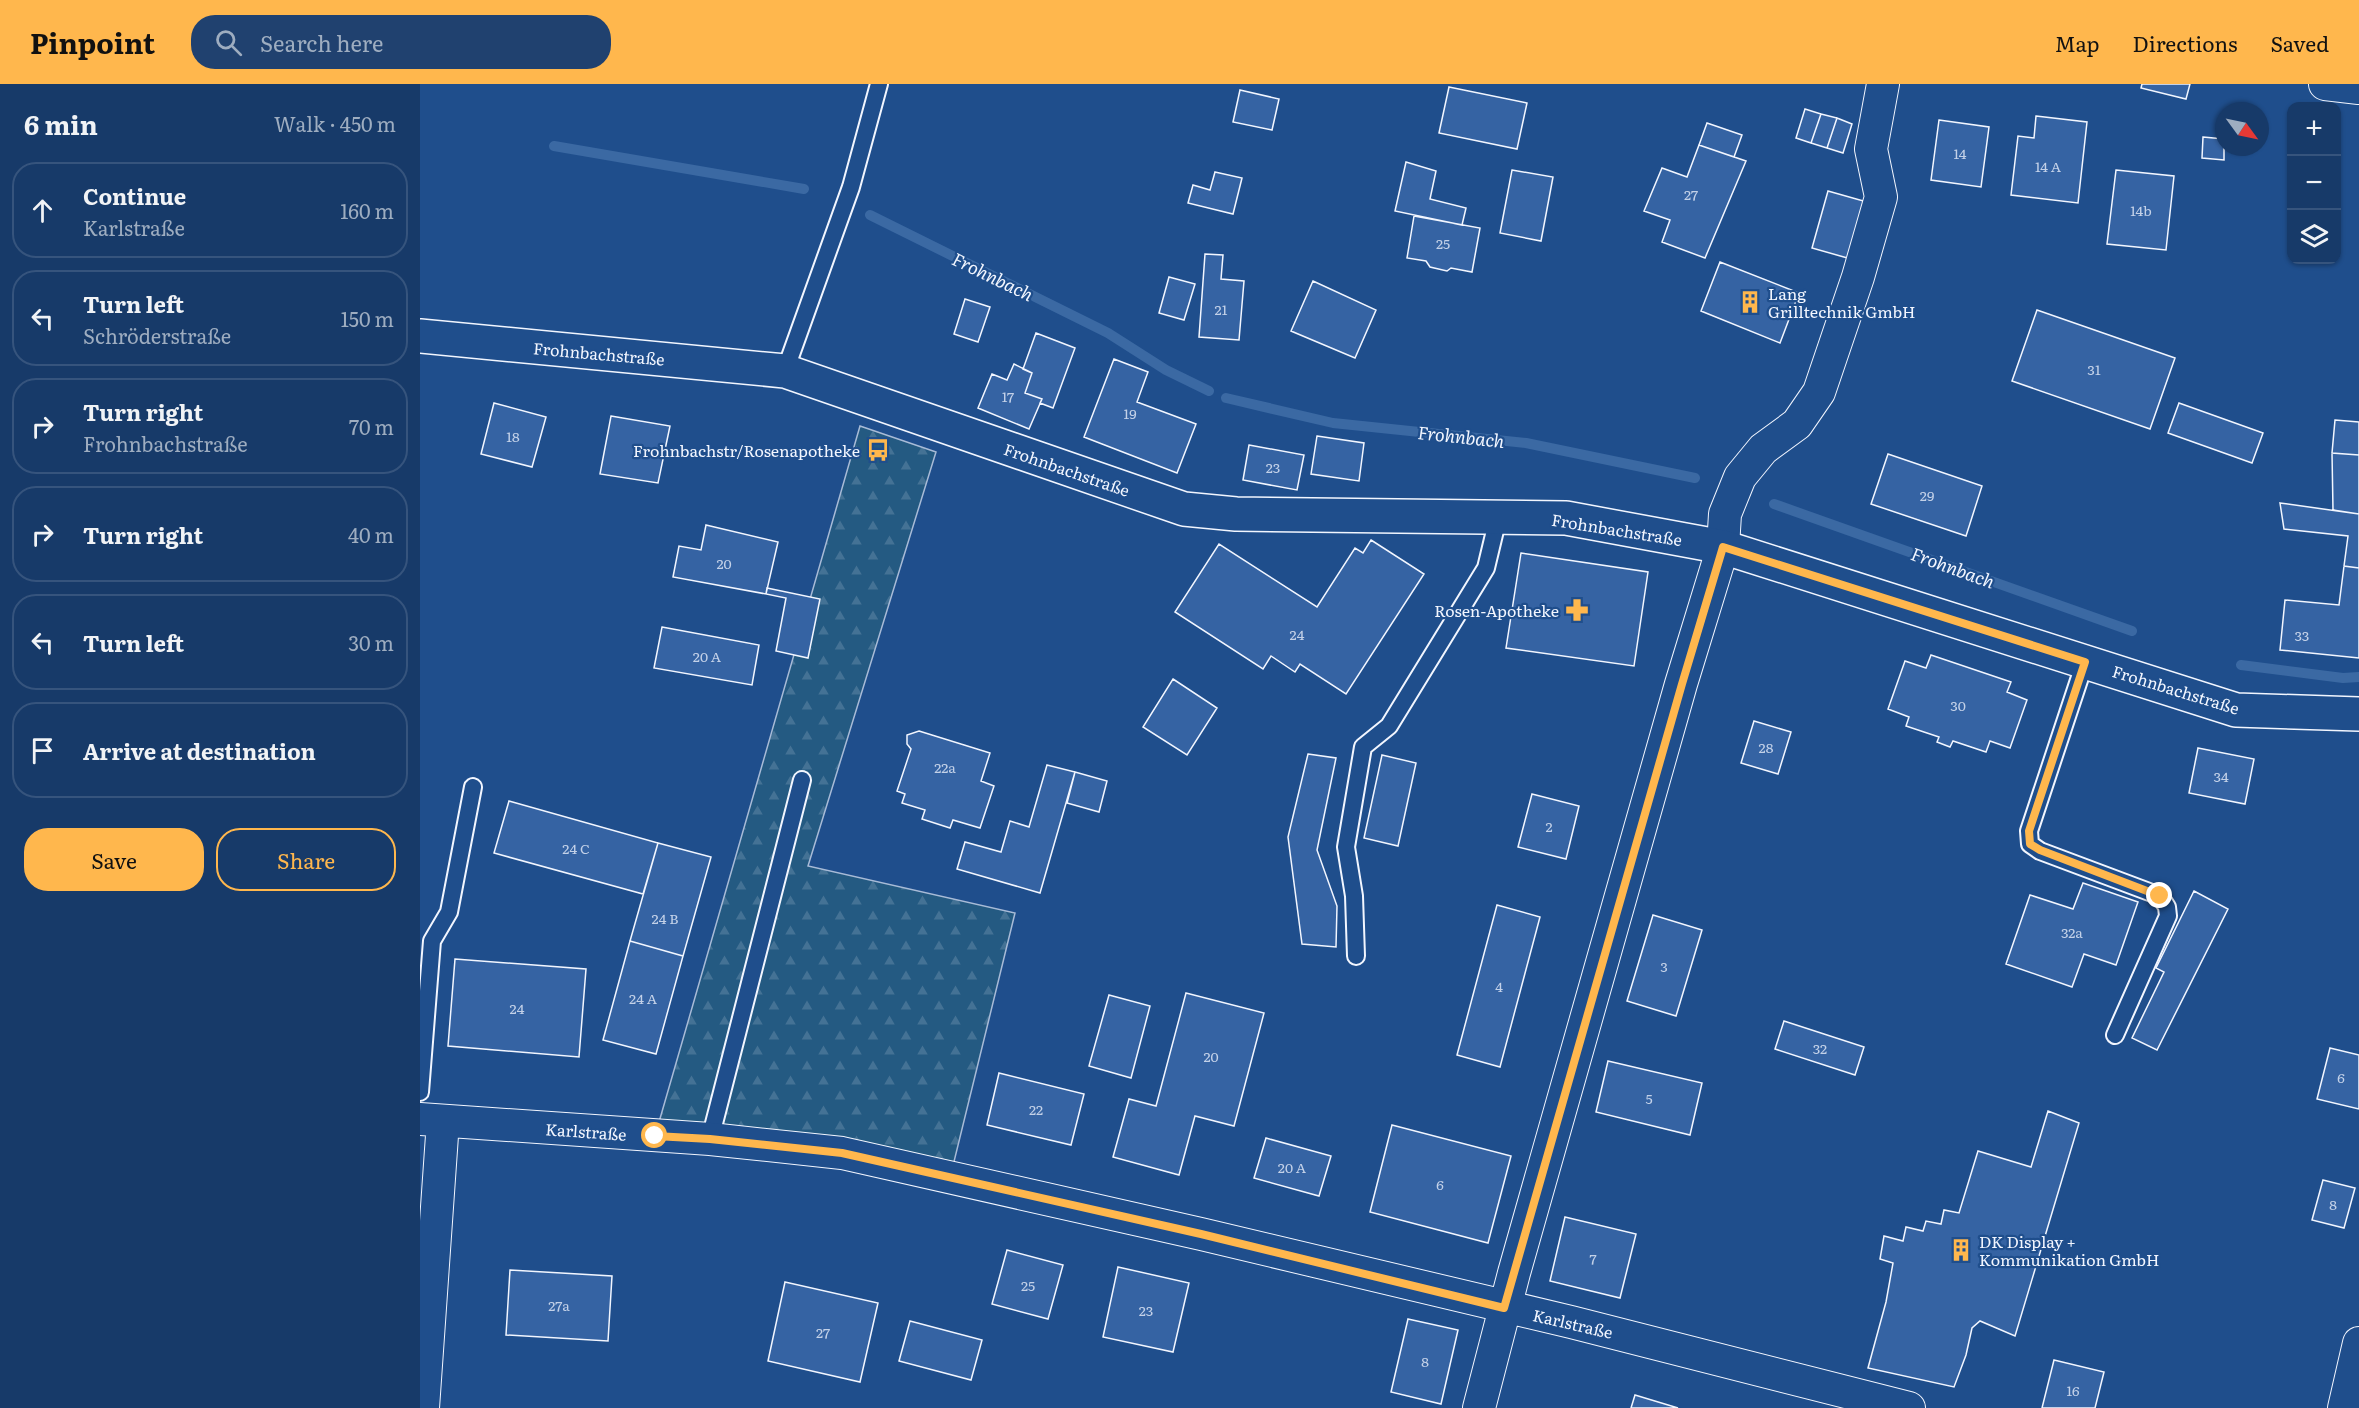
<!DOCTYPE html>
<meta charset="utf-8">
<style>
:root{--surface:#173a69;--page:#20416f;--text:#f1f3f6;--muted:#9eadc0;--line:#36547d;--accent:#ffb74d}
body{margin:0;font-family:Literata,serif;background:var(--page);color:var(--text)}
.controls{position:absolute;right:18px;top:18px;display:grid;overflow:hidden;border-radius:12px;box-shadow:0 2px 4px #0004}
.controls button{width:54px;height:54px;display:grid;place-items:center;padding:0;border:0;border-bottom:2px solid var(--line);background:var(--surface);color:var(--text);font:30px sans-serif}
.compass{position:absolute;left:1795px;top:18px;width:54px;height:54px;border-radius:50%;background:var(--surface);box-shadow:0 2px 4px #0004;rotate:123deg}
.stop{position:absolute;width:18px;height:18px;margin:-14px;border:4px solid #ffb74d;border-radius:50%;background:#fff}
.stop.end{background:#ffb74d;border-color:#fff;box-shadow:0 2px 6px #0008}
.list{margin:0;padding:0;list-style:none}
h2{display:flex;justify-content:space-between;align-items:center;height:78px;margin:0;padding:0 24px;font-size:26px}
h2 small{font-size:20px;font-weight:400;color:var(--muted)}
.list li{display:grid;grid-template-columns:39px 1fr auto;gap:18px;align-items:center;box-sizing:border-box;height:96px;margin:0 12px 12px;padding:0 12px;border:2px solid var(--line);border-radius:24px}
.list b{display:block;font-size:22px;white-space:nowrap}
.list p{margin:0;font-size:20px;white-space:nowrap;color:var(--muted)}
.list em{font-size:20px;font-style:normal;color:var(--muted)}
.actions{display:flex;gap:12px;padding:18px 24px}
.actions a{flex:1;padding:14px 0;border:2px solid var(--accent);border-radius:24px;text-align:center;font-size:21px;color:var(--accent)}
.actions .main{background:var(--accent);color:#111}
.icon{flex:none;width:33px;height:33px;fill:none;stroke:currentColor;stroke-width:2;stroke-linecap:round;stroke-linejoin:round}
.map{position:relative;flex:none;width:1939px;height:1324px;overflow:hidden}
header{display:flex;align-items:center;gap:36px;box-sizing:border-box;height:84px;padding:0 30px;background:var(--accent);color:#111}
header strong{font-size:28px}
nav{display:flex;gap:33px;margin-inline-start:auto;font-size:21px}
.search{width:420px;height:54px;background:var(--page);display:flex;align-items:center;gap:15px;box-sizing:border-box;padding:0 21px;border-radius:24px;color:var(--muted);font-size:22px}
main{display:flex}
aside{flex:1;background:var(--surface)}
.map>svg:first-child{display:block}
.forest{fill:url(#forest-firs);stroke:#a8bbd7;stroke-width:1.5}
.lines{fill:none;stroke-linecap:round;stroke-linejoin:round}
.stream{stroke:#3b69a3;stroke-width:10}
.building{fill:#3563a3;stroke:#f2f6ff;stroke-width:1.5}
.lane-casing{stroke:#f2f6ff;stroke-width:20}
.street-casing{stroke:#f2f6ff;stroke-width:34}
.secondary-casing{stroke:#f2f6ff;stroke-width:36}
.lane{stroke:#1f4e8c;stroke-width:16}
.street{stroke:#1f4e8c;stroke-width:32}
.secondary{stroke:#1f4e8c;stroke-width:33}
.route{stroke:#ffb74d;stroke-width:8}
.labels{text-anchor:middle;dominant-baseline:central;stroke-width:4.5;stroke-linejoin:round;paint-order:stroke}
.number-label{font-size:14px;fill:#c3d1e8}
.poi-label{font-size:16px;fill:#f2f6ff;stroke:#1f4e8c;text-anchor:start}
.street-label{font-size:16px;fill:#f2f6ff;stroke:#1f4e8c}
.water-label{font-size:18px;font-style:italic;fill:#f2f6ff;stroke:#1f4e8c}
</style>
<header>
<strong>Pinpoint</strong>
<div class="search"><svg class="icon" aria-label="search" viewBox="0 0 24 24"><circle cx="10" cy="10" r="6"/><path d="M15 15l6 6"/></svg>Search here</div>
<nav><a>Map</a><a>Directions</a><a>Saved</a></nav>
</header>
<main>
<aside>
<h2>6 min<small>Walk · 450 m</small></h2>
<ul class="list">
<li><svg class="icon" aria-label="ahead" viewBox="0 0 24 24"><path d="M12 20V5M6 11l6-6 6 6"/></svg><div><b>Continue</b><p>Karlstraße</p></div><em>160 m</em></li>
<li><svg class="icon" aria-label="left" viewBox="0 0 24 24"><path d="M17 20v-9H6M10 6l-5 5 5 5"/></svg><div><b>Turn left</b><p>Schröderstraße</p></div><em>150 m</em></li>
<li><svg class="icon" aria-label="right" viewBox="0 0 24 24"><path d="M7 20v-9h11M14 6l5 5-5 5"/></svg><div><b>Turn right</b><p>Frohnbachstraße</p></div><em>70 m</em></li>
<li><svg class="icon" aria-label="right" viewBox="0 0 24 24"><path d="M7 20v-9h11M14 6l5 5-5 5"/></svg><div><b>Turn right</b></div><em>40 m</em></li>
<li><svg class="icon" aria-label="left" viewBox="0 0 24 24"><path d="M17 20v-9H6M10 6l-5 5 5 5"/></svg><div><b>Turn left</b></div><em>30 m</em></li>
<li><svg class="icon" aria-label="arrive" viewBox="0 0 24 24"><path d="M6 21V4h12l-3 4 3 4H6"/></svg><div><b>Arrive at destination</b></div></li>
</ul>
<div class="actions"><a class="main">Save</a><a>Share</a></div>
</aside>
<div class="map">
<svg width="1939" height="1324" viewBox="0 0 1939 1324">
<defs>
<pattern id="forest-firs" width="22" height="20" patternUnits="userSpaceOnUse" patternTransform="scale(1.5)"><rect width="22" height="20" fill="#245a82"/><path d="M5 1l3.5 6h-7zM16 11l3.5 6h-7z" fill="#447295"/></pattern>
</defs>
<rect width="100%" height="100%" fill="#1f4e8c"/>
<path class="forest" d="M440,342L516,368L388,782L595,829L530,1094L235,1052Z"/>
<g class="lines">
<path class="stream" d="M134,62L384,105
M450,131L688,249L746,286L789,307
M806,314L913,339L1106,359L1275,394
M1354,420L1712,547
M1821,581L1923,594L1939,593"/>
</g>
<path class="building" d="M1722,0H1770L1766,15L1721,4Z
M1029,3L1107,19L1097,65L1019,49Z
M820,6L859,15L852,46L813,38Z
M1385,25L1401,30L1391,59L1376,54Z
M1401,30L1417,34L1407,64L1391,59Z
M1616,32L1667,38L1658,119L1591,111L1598,52L1614,54Z
M1417,34L1432,40L1423,69L1407,64Z
M1519,36L1569,43L1561,103L1511,96Z
M1287,39L1322,51L1314,73L1279,61Z
M1783,53L1804,55V76L1782,74Z
M1279,61L1326,77L1285,174L1242,158L1250,136L1224,127L1242,84L1267,93Z
M986,78L1016,87L1010,115L1046,124L1042,141L975,127Z
M1092,86L1133,93L1121,157L1080,149Z
M1696,86L1754,92L1746,166L1687,160Z
M795,88L822,94L813,130L768,119L773,101L790,106Z
M1408,107L1447,118L1431,175L1392,164Z
M994,132L1060,144L1052,188L1031,184L1027,187L1010,183L1006,177L987,174Z
M785,170L803,171L801,195L824,197L819,256L779,253Z
M1300,178L1379,209L1360,259L1281,227Z
M749,193L775,200L764,236L739,229Z
M893,197L956,226L935,274L871,247Z
M545,215L570,223L558,258L534,250Z
M1617,226L1755,274L1730,345L1592,297Z
M616,249L655,264L633,324L620,319L622,315L605,309L612,289L603,285Z
M694,275L728,288L717,318L776,340L757,389L664,353Z
M594,280L612,289L605,309L622,315L609,345L558,324L572,290L587,296Z
M74,319L126,333L112,383L61,370Z
M1759,319L1843,349L1832,379L1748,349Z
M191,332L250,342L238,399L180,390Z
M1915,336L1939,338V371L1912,369Z
M897,352L944,359L939,397L891,390Z
M829,361L884,371L877,406L823,396Z
M1912,369L1939,371V430L1913,426Z
M1468,370L1562,402L1546,452L1451,420Z
M1860,419L1939,430V484L1924,482L1928,452L1864,445Z
M286,441L358,458L346,510L253,493L259,462L281,466Z
M951,456L1004,490L926,610L880,580L875,588L851,572L843,585L755,528L799,460L897,523L935,464L943,469Z
M1101,469L1228,488L1214,582L1086,564Z
M1924,482L1939,484V574L1860,566L1865,516L1919,521Z
M347,504L400,515L388,574L356,567L366,514L346,510Z
M242,543L339,561L332,601L234,584Z
M1511,571L1591,598L1587,608L1607,616L1590,664L1570,657L1566,668L1533,657L1530,663L1517,658L1519,653L1486,642L1489,633L1468,625L1485,577L1506,584Z
M753,595L797,624L767,671L723,643Z
M1334,637L1371,648L1358,690L1321,679Z
M499,647L570,669L561,697L574,702L560,744L533,736L530,744L502,735L505,726L482,719L485,710L477,707L491,665L487,660V651Z
M1778,664L1834,675L1825,720L1769,709Z
M888,670L916,674L897,766L917,822L916,863L882,860L868,753Z
M962,671L996,679L978,762L944,754Z
M627,681L655,688L620,809L537,785L545,758L581,768L590,737L609,743Z
M655,688L687,697L679,728L647,719Z
M1112,710L1159,722L1146,775L1098,763Z
M89,717L238,759L223,810L74,769Z
M238,759L291,773L263,872L210,857Z
M1663,799L1718,818L1696,881L1664,870L1652,903L1586,880L1610,811L1653,825Z
M1774,807L1808,825L1737,966L1712,954L1744,888L1736,884Z
M1077,821L1120,833L1080,983L1037,971Z
M1233,831L1282,846L1256,932L1207,917Z
M210,857L263,872L236,970L183,956Z
M35,875L166,885L159,973L28,962Z
M766,909L844,929L814,1042L775,1032L759,1091L693,1073L709,1015L736,1022Z
M689,911L730,922L711,994L669,982Z
M1364,937L1444,963L1435,991L1355,965Z
M1910,964L1939,971V1025L1897,1015Z
M1188,977L1282,999L1270,1051L1176,1028Z
M579,989L664,1010L651,1061L567,1041Z
M1628,1027L1659,1039L1595,1252L1560,1237L1552,1244L1546,1271L1534,1303L1448,1284L1466,1218L1473,1179L1460,1175L1464,1152L1483,1157L1486,1143L1503,1147L1506,1137L1521,1140L1524,1126L1539,1129L1558,1067L1611,1083Z
M972,1041L1091,1072L1068,1159L950,1128Z
M846,1054L911,1072L899,1112L834,1094Z
M1903,1096L1935,1104L1924,1144L1892,1136Z
M1145,1133L1216,1150L1200,1214L1130,1197Z
M587,1166L643,1181L628,1235L572,1220Z
M698,1183L769,1199L753,1268L683,1253Z
M90,1186L192,1192L188,1257L86,1251Z
M365,1198L458,1219L440,1298L348,1277Z
M988,1235L1038,1246L1021,1320L971,1308Z
M490,1237L562,1256L551,1296L479,1277Z
M1634,1276L1684,1288L1675,1324H1622Z
M1215,1311L1258,1324H1211Z"/>
<g class="lines">
<g class="lane-casing">
<path id="lane" d="M365,287L431,103L459,0
M1665,578L1609,747L1610,760L1620,767L1740,812L1747,823L1748,832L1695,951
M936,872L934,812L926,763L943,663L969,642L1066,484L1078,434
M0,1008L12,857L29,828L53,703
M290,1055L382,696"/>
</g>
<g class="street-casing">
<path id="street" d="M1905,0L1939,4
M0,1035L290,1055L422,1069L781,1150L1151,1238L1489,1324
M3,1324L23,1037
M1059,1324L1094,1189L1261,600L1303,463L1305,430L1320,393L1343,365L1377,340L1399,308L1438,193L1461,113L1451,65L1463,0
M1924,1324L1939,1259"/>
</g>
<g class="secondary-casing">
<path id="secondary" d="M0,252L365,287L764,425L816,430L1146,434L1303,463L1816,626L1939,630"/>
</g>
<use href="#lane" class="lane"/>
<use href="#street" class="street"/>
<use href="#secondary" class="secondary"/>
</g>
<g class="lines">
<path class="route" d="M235,1052L290,1055L422,1069L781,1150L1084,1224L1262,600L1303,463L1665,578L1609,747L1610,760L1620,766L1740,812"/>
</g>
<defs>
<g id="building-bare" transform="scale(1.8)"><path d="M-4-6H4V6H1V3H-1V6H-4ZM-2.5-4.3h1.7v1.8h-1.7ZM.8-4.3h1.7v1.8H.8ZM-2.5-1h1.7V.8h-1.7ZM.8-1h1.7V.8H.8Z" fill="#ffb74d" stroke="#1f4e8c" stroke-width="2.5" paint-order="stroke"/></g>
<g id="bus-bare" transform="scale(1.8)"><path d="M-5-6H5V4H4V6H2V4H-2V6H-4V4H-5ZM-3.5-4V0h7V-4ZM-3.5 1.2v1.5H-2V1.2ZM2 1.2v1.5H3.5V1.2Z" fill="#ffb74d" stroke="#1f4e8c" stroke-width="2.5" paint-order="stroke"/></g>
<g id="pharmacy-bare" transform="scale(1.8)"><path d="M-2-6h4v4h4v4h-4v4h-4v-4h-4v-4h4Z" fill="#ffb74d" stroke="#1f4e8c" stroke-width="2.5" paint-order="stroke"/></g>
</defs>
<g fill-rule="evenodd">
<use href="#building-bare" x="1330" y="218"/>
<use href="#bus-bare" x="458" y="366"/>
<use href="#pharmacy-bare" x="1157" y="526"/>
<use href="#building-bare" x="1541" y="1166"/>
</g>
<g class="labels">
<g class="number-label">
<text x="1540" y="69">14</text>
<text x="1628" y="82">14 A</text>
<text x="1271" y="110">27</text>
<text x="1721" y="126">14b</text>
<text x="1023" y="159">25</text>
<text x="801" y="225">21</text>
<text x="1674" y="285">31</text>
<text x="588" y="312">17</text>
<text x="710" y="329">19</text>
<text x="93" y="352">18</text>
<text x="853" y="383">23</text>
<text x="1507" y="411">29</text>
<text x="304" y="479">20</text>
<text x="877" y="550">24</text>
<text x="1882" y="551">33</text>
<text x="287" y="572">20 A</text>
<text x="1538" y="621">30</text>
<text x="1346" y="663">28</text>
<text x="525" y="683">22a</text>
<text x="1801" y="692">34</text>
<text x="1129" y="742">2</text>
<text x="156" y="764">24 C</text>
<text x="245" y="834">24 B</text>
<text x="1652" y="848">32a</text>
<text x="1244" y="882">3</text>
<text x="1079" y="902">4</text>
<text x="223" y="914">24 A</text>
<text x="97" y="924">24</text>
<text x="1400" y="964">32</text>
<text x="791" y="972">20</text>
<text x="1921" y="993">6</text>
<text x="1229" y="1014">5</text>
<text x="616" y="1025">22</text>
<text x="872" y="1083">20 A</text>
<text x="1020" y="1100">6</text>
<text x="1913" y="1120">8</text>
<text x="1173" y="1174">7</text>
<text x="608" y="1201">25</text>
<text x="139" y="1221">27a</text>
<text x="726" y="1226">23</text>
<text x="403" y="1248">27</text>
<text x="1005" y="1277">8</text>
<text x="1653" y="1306">16</text>
</g>
<g class="poi-label">
<text x="1348" y="209">Lang<tspan x="1348" dy="18">Grilltechnik GmbH</tspan></text>
<text x="440" y="366" text-anchor="end">Frohnbachstr/Rosenapotheke</text>
<text x="1139" y="526" text-anchor="end">Rosen-Apotheke</text>
<text x="1559" y="1157">DK Display +<tspan x="1559" dy="18">Kommunikation GmbH</tspan></text>
</g>
<g class="street-label">
<text transform="translate(179 269) rotate(5)">Frohnbachstraße</text>
<text transform="translate(647 385) rotate(19)">Frohnbachstraße</text>
<text transform="translate(1197 445) rotate(9)">Frohnbachstraße</text>
<text transform="translate(1756 605) rotate(17)">Frohnbachstraße</text>
<text transform="translate(166 1047) rotate(4)">Karlstraße</text>
<text transform="translate(1153 1239) rotate(13)">Karlstraße</text>
</g>
<g class="water-label">
<text transform="translate(573 192) rotate(26)">Frohnbach</text>
<text transform="translate(1041 352) rotate(6)">Frohnbach</text>
<text transform="translate(1533 483) rotate(20)">Frohnbach</text>
</g>
</g>
</svg>
<div class="controls">
<button>+</button>
<button>−</button>
<button><svg class="icon" aria-label="layers" viewBox="0 0 24 24"><path d="M12 4l9 5-9 5-9-5zM3 14l9 5 9-5"/></svg></button>
</div>
<svg class="compass" viewBox="-18 -18 36 36"><path d="M0-13l5 13h-10z" fill="#e53935"/><path d="M0 13l5-13h-10z" fill="#9eadc0"/></svg>
<div class="stop" style="left:235px;top:1052px"></div>
<div class="stop end" style="left:1740px;top:812px"></div>
</div>
</main>
